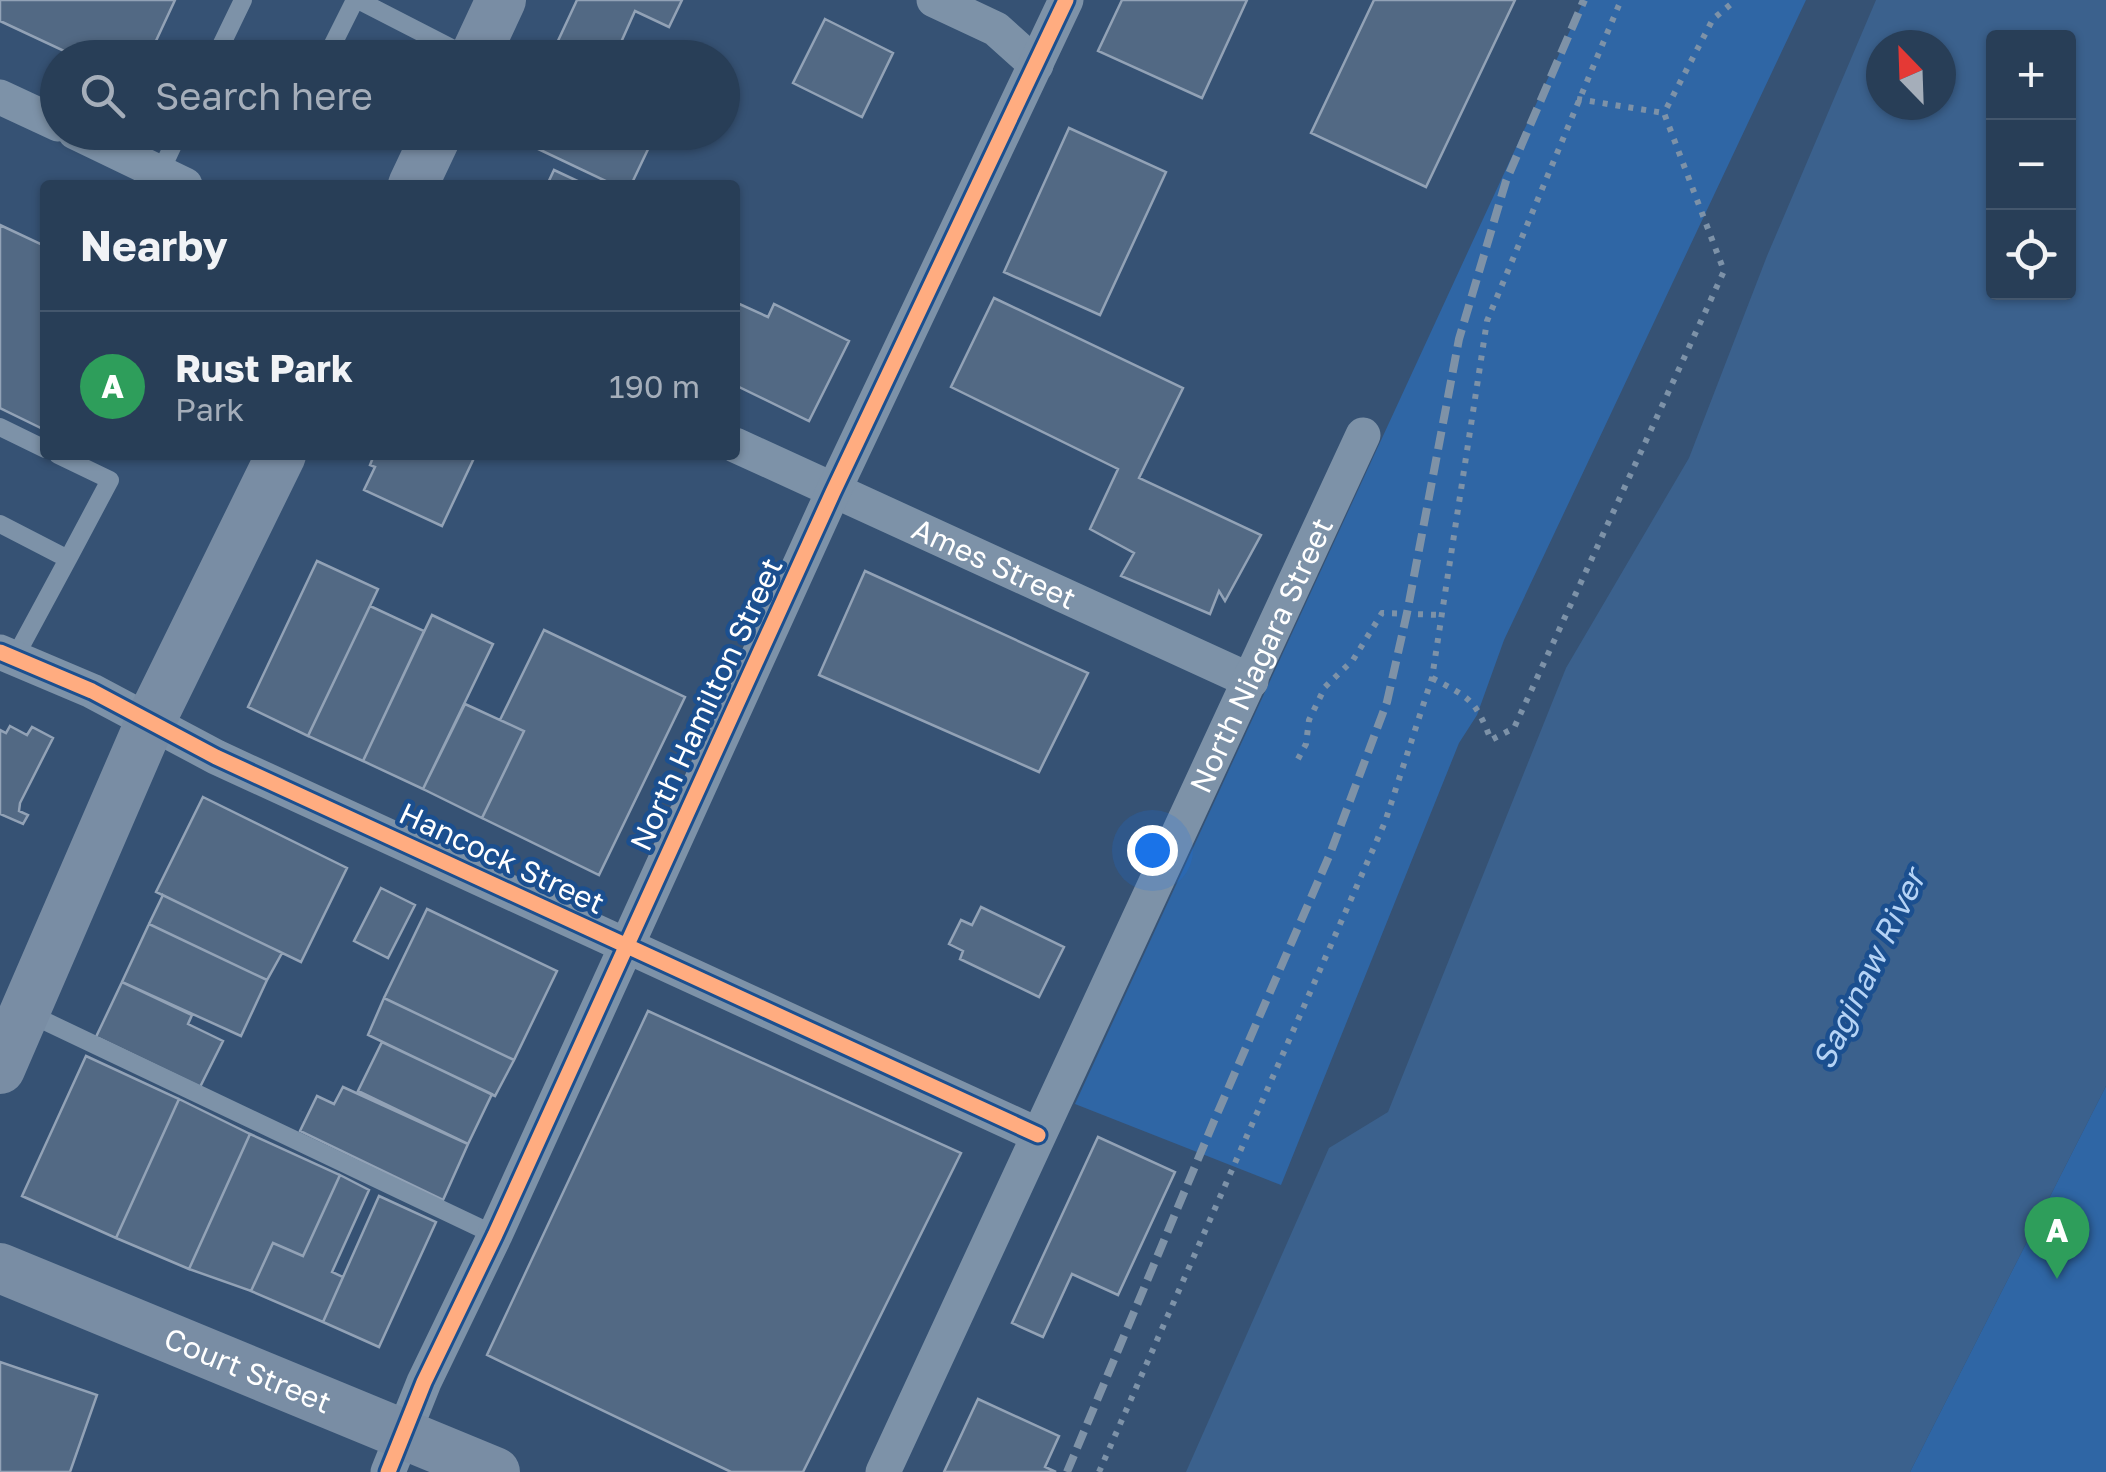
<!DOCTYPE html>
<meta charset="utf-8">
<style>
:root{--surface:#283e57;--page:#30455d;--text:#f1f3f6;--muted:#a5aeba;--line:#44576d;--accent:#ea580c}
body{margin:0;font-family:"Golos Text",sans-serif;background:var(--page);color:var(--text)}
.controls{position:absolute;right:30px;top:30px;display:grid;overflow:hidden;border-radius:10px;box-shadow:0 2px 8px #0004}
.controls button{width:90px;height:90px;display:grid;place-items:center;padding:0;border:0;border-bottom:2px solid var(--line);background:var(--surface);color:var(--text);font:50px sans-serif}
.compass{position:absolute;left:1866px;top:30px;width:90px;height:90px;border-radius:50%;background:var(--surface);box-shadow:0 2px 8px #0004;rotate:337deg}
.you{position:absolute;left:1152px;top:850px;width:35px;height:35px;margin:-25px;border:8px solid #fff;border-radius:50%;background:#1a73e8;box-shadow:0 0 0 15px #1a73e833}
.badge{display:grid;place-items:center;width:65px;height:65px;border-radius:50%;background:var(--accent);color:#fff;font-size:32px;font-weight:700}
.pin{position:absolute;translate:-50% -82px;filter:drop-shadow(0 2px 5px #0008)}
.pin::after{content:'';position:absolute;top:52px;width:35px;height:30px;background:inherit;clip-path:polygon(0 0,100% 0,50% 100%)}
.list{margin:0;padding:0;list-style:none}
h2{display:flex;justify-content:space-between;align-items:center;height:130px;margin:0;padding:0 40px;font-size:42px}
h2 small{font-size:32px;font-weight:400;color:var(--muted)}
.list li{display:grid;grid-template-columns:65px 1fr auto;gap:30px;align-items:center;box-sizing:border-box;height:150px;padding:0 40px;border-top:2px solid var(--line)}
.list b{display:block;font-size:38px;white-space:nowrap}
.list p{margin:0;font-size:32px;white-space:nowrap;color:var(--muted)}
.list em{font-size:32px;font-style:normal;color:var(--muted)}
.icon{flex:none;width:55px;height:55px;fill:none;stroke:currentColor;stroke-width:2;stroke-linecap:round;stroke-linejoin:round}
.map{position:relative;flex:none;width:2106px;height:1472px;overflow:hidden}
.search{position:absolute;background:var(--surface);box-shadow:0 2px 8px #0004;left:40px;top:40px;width:700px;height:110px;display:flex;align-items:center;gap:25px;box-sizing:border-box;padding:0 35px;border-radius:55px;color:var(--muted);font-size:38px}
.panel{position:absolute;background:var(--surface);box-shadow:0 2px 8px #0004;left:40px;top:180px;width:700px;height:280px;border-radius:10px}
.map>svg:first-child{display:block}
.green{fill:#2f66a5}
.water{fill:#3b618d;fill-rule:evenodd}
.building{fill:#526984;stroke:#92a2b6;stroke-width:2.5}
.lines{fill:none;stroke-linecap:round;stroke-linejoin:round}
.path{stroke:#7d92a8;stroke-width:6;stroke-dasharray:5 8;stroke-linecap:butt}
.lane{stroke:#7d92a8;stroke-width:18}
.street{stroke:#7d92a8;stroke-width:35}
.secondary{stroke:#798da4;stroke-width:50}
.rail{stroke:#7e92a7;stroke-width:8;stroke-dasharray:18 8;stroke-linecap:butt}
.cycleway-casing{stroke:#1b4f8f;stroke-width:21}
.cycleway{stroke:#ffac80;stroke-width:15}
.labels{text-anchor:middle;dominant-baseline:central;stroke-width:9;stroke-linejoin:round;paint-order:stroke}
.street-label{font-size:30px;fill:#fff;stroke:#1b4f8f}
.water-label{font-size:32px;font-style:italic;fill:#b5d3f5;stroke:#1b4f8f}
</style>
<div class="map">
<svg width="2106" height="1472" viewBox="0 0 2106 1472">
<rect width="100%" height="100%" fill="#365274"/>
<path class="green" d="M1584,0H1806L1504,640L1477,715L1459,743L1281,1185L1075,1104Z
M2106,1086V1472H1910Z"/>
<path class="water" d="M1876,0H2106V1086L1910,1472H1186L1329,1148L1388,1112L1566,668L1689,458L1767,256ZM1994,38H2068V292H1994ZM1881,45H1941V105H1881Z"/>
<path class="building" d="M0,0H175L148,58H79L0,21Z
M577,0H682L669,27L635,11L614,58H550Z
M1122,0H1247L1202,98L1098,51Z
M1374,0H1515L1426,187L1311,133Z
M825,19L893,53L862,117L793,83Z
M1069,128L1166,172L1100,315L1004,272Z
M515,132H628L650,145L631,185H614L513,137Z
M554,170L586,185H547Z
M0,225L45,246V430L0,408Z
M994,298L1183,388L1139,478L1261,535L1225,601L1219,591L1210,614L1121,576L1134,553L1090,529L1118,469L951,387Z
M735,302L768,317L774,304L849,341L809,421L735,385Z
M374,455H468L474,458L442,526L364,490L375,467L370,465Z
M317,561L378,589L308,736L248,707Z
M865,571L1088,673L1039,772L819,675Z
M370,606L424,631L363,761L308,736Z
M432,615L493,644L423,789L363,761Z
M544,630L685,697L599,875L482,818L524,731L500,720Z
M465,704L524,731L482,818L423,789Z
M10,726L27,735L32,727L53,738L20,803L19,811L28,815L23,824L0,814V730L6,733Z
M203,797L347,868L301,962L156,892Z
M381,888L415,905L388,958L354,941Z
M163,895L282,953L267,980L149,924Z
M981,907L1064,947L1039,997L960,959L963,951L949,944L961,920L972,925Z
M427,909L557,971L514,1060L384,998Z
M149,924L267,980L241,1036L122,982Z
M122,982L192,1015L188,1024L223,1041L200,1087L96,1037Z
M384,998L514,1060L495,1096L368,1035Z
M648,1011L961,1153L803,1472H731L487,1355Z
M382,1042L492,1094L468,1144L358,1091Z
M86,1056L179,1099L116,1238L22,1196Z
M343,1087L468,1144L443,1200L300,1131L317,1096L334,1104Z
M179,1099L250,1134L189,1269L116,1238Z
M250,1134L340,1175L303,1256L273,1243L251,1291L189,1269Z
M1098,1137L1175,1172L1118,1295L1072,1274L1043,1337L1012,1323Z
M340,1175L369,1190L332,1272L343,1277L323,1322L251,1291L273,1243L303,1256Z
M379,1196L436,1222L379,1347L323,1322Z
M0,1362L97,1395L70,1472H0Z
M978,1399L1059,1436L1045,1467L1056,1472H944Z"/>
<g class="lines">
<path class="path" d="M1577,99L1664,113
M1432,678C1470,698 1475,699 1491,740L1514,728L1724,271L1664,113L1713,19L1736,0
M1298,759L1306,744L1309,720L1325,687L1353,660L1382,613L1442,615
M1099,1472L1385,822L1432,678L1487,321L1621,0"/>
<path class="lane" d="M358,0L469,57
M215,58L243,0
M326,58L355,0
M287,132H290
M160,173L179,132
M0,427L45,449
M58,455L110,480L68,559
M0,524L68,559L14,659
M30,1014L495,1235"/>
<g class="street">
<path d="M934,0L996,29L1036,65"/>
<path d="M0,97L58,124"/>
<path d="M75,132L185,185"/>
<path id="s1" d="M735,445L1251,681"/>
<path d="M0,652L92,691L216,757L1038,1135"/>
<path d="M388,1472L424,1382L495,1235L833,492L1066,0"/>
<path id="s2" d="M883,1472L1363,435"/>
</g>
<g class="secondary">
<path d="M474,58L501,0"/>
<path d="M413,185L438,132"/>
<path d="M0,1069L151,720L281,455"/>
<path id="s3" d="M0,1268L495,1472"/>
</g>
<path class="rail" d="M1067,1472L1214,1121L1330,854L1387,702L1407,613L1459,339L1506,181L1584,0"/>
<g class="cycleway-casing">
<path id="cycleway" d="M0,652L92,691L216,757L1038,1135
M388,1472L424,1382L495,1235L833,492L1066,0"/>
</g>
<use href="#cycleway" class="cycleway"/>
</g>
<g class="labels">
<g class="street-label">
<text stroke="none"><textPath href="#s1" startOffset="285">Ames Street</textPath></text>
<text stroke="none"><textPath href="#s2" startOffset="900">North Niagara Street</textPath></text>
<text transform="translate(706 704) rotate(-65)">North Hamilton Street</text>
<text transform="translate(502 858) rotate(25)">Hancock Street</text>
<text stroke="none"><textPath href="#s3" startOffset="268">Court Street</textPath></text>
</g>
<g class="water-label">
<text transform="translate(1868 969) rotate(-64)">Saginaw River</text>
</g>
</g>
</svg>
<div class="controls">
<button>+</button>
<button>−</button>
<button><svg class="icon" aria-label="locate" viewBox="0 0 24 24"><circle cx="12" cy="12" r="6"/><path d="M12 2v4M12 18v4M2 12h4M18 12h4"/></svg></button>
</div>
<svg class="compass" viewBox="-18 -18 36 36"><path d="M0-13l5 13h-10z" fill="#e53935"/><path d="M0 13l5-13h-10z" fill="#a5aeba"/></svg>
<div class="you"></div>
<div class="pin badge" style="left:2057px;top:1279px;background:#2e9e5b">A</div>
<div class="search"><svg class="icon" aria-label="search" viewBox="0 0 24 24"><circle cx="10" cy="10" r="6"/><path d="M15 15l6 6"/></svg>Search here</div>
<section class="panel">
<h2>Nearby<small></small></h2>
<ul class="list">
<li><span class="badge" style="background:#2e9e5b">A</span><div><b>Rust Park</b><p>Park</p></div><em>190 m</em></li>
</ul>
</section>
</div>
